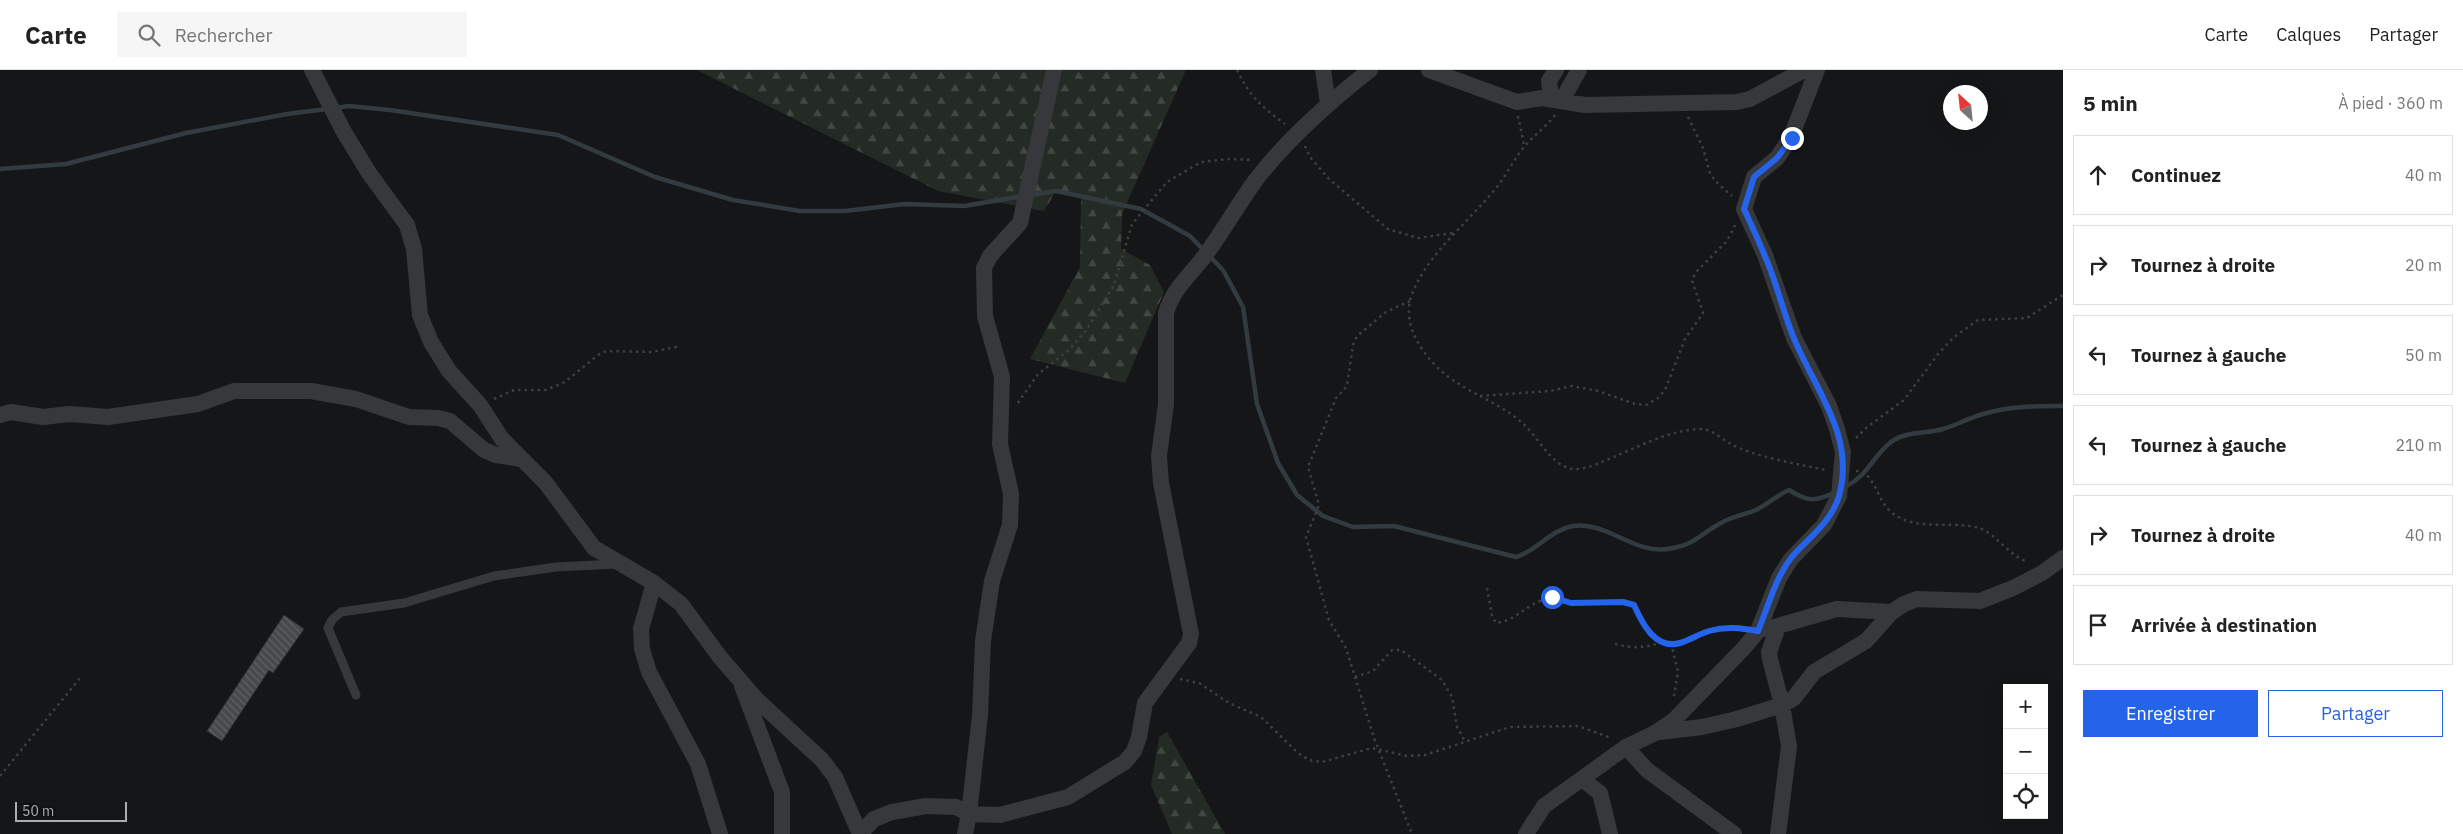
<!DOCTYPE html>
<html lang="fr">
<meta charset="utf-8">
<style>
:root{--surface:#fff;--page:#f6f6f6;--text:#222;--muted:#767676;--line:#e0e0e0;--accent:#2563eb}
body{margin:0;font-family:"IBM Plex Sans",sans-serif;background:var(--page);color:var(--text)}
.controls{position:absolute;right:15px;bottom:15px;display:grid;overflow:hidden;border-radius:0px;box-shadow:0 5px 20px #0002}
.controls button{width:45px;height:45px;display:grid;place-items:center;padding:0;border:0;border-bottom:1px solid var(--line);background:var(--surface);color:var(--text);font:25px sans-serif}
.compass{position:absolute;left:1943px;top:15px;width:45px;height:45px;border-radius:50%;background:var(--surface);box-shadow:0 5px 20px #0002;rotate:333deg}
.scale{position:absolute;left:15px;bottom:12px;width:112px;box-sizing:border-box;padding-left:5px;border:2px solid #a9aeb5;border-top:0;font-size:14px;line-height:18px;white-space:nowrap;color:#a9aeb5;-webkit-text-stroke:4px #101112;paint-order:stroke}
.stop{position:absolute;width:15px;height:15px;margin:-11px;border:4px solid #2563eb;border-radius:50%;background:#fff}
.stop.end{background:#2563eb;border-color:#fff;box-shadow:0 1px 5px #0008}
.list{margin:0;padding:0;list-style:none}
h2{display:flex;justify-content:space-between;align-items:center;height:65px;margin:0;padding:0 20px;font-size:21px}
h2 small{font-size:16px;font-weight:400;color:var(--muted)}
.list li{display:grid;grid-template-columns:32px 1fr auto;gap:15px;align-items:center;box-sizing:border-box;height:80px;margin:0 10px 10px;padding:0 10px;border:1px solid var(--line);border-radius:0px}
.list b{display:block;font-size:19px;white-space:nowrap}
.list em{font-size:16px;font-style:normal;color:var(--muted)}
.actions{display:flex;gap:10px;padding:15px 20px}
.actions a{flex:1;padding:11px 0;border:1px solid var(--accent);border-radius:0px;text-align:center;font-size:18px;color:var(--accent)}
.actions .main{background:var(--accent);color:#fff}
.icon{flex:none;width:28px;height:28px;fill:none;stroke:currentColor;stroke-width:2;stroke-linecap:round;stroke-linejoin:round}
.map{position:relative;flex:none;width:2063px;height:764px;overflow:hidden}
header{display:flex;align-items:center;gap:30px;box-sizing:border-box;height:70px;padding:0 25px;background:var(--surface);border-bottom:1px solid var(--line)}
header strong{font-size:24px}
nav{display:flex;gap:28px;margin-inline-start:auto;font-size:18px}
.search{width:350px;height:45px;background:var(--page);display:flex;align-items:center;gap:12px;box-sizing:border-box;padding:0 18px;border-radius:0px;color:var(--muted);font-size:19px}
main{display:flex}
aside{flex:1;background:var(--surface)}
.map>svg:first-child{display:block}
.forest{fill:url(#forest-firs)}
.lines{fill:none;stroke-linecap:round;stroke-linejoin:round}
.stream{stroke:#323b40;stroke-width:4.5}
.building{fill:url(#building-back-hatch);stroke:#303033}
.path{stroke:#3d3f42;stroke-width:2.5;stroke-dasharray:2.5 4;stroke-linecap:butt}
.service{stroke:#37383b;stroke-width:9}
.minor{stroke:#37383b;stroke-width:16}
.route{stroke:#2563eb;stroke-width:6}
</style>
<header>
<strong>Carte</strong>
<div class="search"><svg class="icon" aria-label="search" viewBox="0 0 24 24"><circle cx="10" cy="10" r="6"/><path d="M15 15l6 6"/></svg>Rechercher</div>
<nav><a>Carte</a><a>Calques</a><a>Partager</a></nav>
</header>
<main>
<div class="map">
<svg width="2063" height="764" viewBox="0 0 2063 764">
<defs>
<pattern id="forest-firs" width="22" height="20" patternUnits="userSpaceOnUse" patternTransform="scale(1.25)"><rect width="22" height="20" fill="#242b24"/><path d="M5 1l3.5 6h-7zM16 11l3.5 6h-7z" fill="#414742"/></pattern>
<pattern id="building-back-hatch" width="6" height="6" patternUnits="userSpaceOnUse" patternTransform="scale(1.25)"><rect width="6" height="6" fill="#48494c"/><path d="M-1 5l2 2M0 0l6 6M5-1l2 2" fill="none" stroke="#606164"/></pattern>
</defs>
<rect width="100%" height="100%" fill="#151617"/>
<path class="forest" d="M697,0H1186L1122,144L1121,179L1150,195L1164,222L1125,313L1030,289L1080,197L1081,127L1056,121L1044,141L938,121Z
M1167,662L1225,764H1172L1151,715L1159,667Z"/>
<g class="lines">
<path class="stream" d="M335,38L349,36L390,40L558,65L655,107L733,130L800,141H845L905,134L964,136L1023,126
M0,99L66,94L186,63L287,44L327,39
M1031,125L1056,121L1141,139L1190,166L1223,200L1243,237L1257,334L1278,393L1297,425L1323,446L1353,457L1394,456L1516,487C1537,481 1550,460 1573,456C1606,451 1634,484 1667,479C1696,475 1698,465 1721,453C1732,446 1745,445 1756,440C1768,434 1777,425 1789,420C1808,432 1815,432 1836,422
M1845,417C1870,404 1871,388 1891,372C1906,361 1926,364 1943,359C1957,355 1969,348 1983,344C2011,336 2034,336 2063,336"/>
</g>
<path class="building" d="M284,545L304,559L273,603L269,600L222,671L207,661Z"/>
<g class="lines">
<path class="path" d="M1237,0C1250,27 1262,37 1285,54
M1555,45C1546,57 1533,66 1524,77C1512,92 1504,110 1491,124C1464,156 1428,184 1412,224C1399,258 1429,295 1456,312C1477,326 1501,335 1520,351C1537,364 1550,396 1573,399C1587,400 1603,391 1616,386C1642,375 1669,361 1698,359C1711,358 1720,368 1731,374C1751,386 1802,395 1826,400
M1518,46L1524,75
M1688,47L1703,78L1710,103L1715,111L1732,126
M1305,76L1310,87L1329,109L1388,159L1418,168L1453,163
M1410,231L1386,242L1357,266L1353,275L1347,316L1336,328L1308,397L1319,435L1306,467L1329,550L1346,578L1374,668L1412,764
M1480,326L1550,321L1572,316L1598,321L1635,334L1646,335L1658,328L1665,320L1685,269L1703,243L1692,210L1696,202L1727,171L1735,155
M494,329L514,320H546L565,312L598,285L606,281L651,282L681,276
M1018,333L1038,304L1069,280L1087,259L1114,215L1132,154L1167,112L1201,92L1229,89L1253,90
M1856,368L1866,358L1904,330L1938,284L1954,267L1978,250L2027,248L2063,225
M1856,401H1862C1877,412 1878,430 1890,441C1913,462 1948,451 1975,457C1994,460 2008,486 2028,492
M1487,518L1492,546L1496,553C1514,551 1523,538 1540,531C1553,526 1559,532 1573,533C1593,536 1614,529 1634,535C1670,610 1687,551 1740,558
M1671,573L1678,602L1674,626
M1615,574C1631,578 1646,579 1661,572
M1355,607L1373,601L1392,580H1401L1442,610L1452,627L1457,657L1466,673
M1180,609L1199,613L1229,633L1261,647L1298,683L1309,690L1322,692L1372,678L1407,686L1425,685L1510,657L1578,656L1611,668
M0,706L80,608"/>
<path class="service" d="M356,625L328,558L332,550L341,542L404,533L494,506L556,497L617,494"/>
<path class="minor" d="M312,0L344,62L369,103L407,155L414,179L420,245L431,272L449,301L480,335L502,369L545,412L594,478L654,513L681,534L719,586L757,630L822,690L835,707L860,764
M1323,0L1328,33
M1429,0L1517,32L1542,28L1585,35L1737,32L1750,29L1804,0
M1551,28L1549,11L1556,0
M1562,30L1579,0
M0,345L11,342L43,347L69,344L108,347L198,334L234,321H311L356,329L409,347L438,348L450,351L484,380L496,385L521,389
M654,513L641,559L642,579L649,602L698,694L720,764
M1778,557L1769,582L1770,589L1782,635L1789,676L1778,764
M1767,559L1837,539L1892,542
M742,616L782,722V764
M1660,662L1702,657L1737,649L1782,635L1794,628L1814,602L1866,571L1892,542L1904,534L1917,529L1980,531L2013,518L2042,503L2063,488
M1626,677L1647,700L1734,764
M1582,709L1600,723L1610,764
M860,764L874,749L892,742L926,736L956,737L969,744L1000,745L1068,727L1125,692L1134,681L1139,667L1145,633L1189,573L1191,564L1161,413L1159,386L1166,334V243C1173,219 1189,206 1204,187C1222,163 1237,136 1255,111C1287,69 1328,33 1370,0
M965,764L969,744L980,645L983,571L992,511L1010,455L1011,424L1000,374L1002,307L985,246L984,198L990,186L1020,153L1054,0
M1526,764L1544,736L1626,677L1655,663L1674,650L1743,579L1758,561L1779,508L1791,489L1824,455L1839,426L1843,382L1837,359L1829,336L1794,268L1765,185L1744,139L1754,107L1777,88L1791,67L1817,0"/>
</g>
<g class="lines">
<path class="route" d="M1552,527L1571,533L1623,532L1634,535C1642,553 1655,580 1680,573C1690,570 1699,564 1709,561C1726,556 1741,558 1758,561C1768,537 1775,509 1791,488C1808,468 1831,453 1839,426C1856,365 1814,319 1793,266C1782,239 1776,210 1764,184C1758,169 1751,154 1744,139L1754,107L1777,88L1792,68"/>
</g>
</svg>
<div class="controls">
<button>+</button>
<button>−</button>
<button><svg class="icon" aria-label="locate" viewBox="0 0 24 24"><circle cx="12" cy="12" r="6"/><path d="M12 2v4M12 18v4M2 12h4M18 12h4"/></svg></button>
</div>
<svg class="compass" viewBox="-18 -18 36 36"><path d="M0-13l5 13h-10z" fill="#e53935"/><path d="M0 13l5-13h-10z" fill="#767676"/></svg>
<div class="scale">50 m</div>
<div class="stop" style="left:1552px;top:527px"></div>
<div class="stop end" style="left:1792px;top:68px"></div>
</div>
<aside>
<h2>5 min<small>À pied · 360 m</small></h2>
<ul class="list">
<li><svg class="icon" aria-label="ahead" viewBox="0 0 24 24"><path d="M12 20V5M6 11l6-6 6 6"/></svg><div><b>Continuez</b></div><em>40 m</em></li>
<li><svg class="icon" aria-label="right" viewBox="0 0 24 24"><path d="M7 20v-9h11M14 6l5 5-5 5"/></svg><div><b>Tournez à droite</b></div><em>20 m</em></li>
<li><svg class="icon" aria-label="left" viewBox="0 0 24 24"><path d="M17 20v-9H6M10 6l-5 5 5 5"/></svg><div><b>Tournez à gauche</b></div><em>50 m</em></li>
<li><svg class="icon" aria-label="left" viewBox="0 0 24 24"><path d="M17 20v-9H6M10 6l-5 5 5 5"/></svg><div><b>Tournez à gauche</b></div><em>210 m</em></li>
<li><svg class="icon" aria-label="right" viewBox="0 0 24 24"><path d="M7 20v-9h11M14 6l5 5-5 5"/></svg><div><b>Tournez à droite</b></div><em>40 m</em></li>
<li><svg class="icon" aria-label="arrive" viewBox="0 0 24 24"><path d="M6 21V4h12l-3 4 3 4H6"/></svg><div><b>Arrivée à destination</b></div></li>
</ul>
<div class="actions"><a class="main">Enregistrer</a><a>Partager</a></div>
</aside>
</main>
